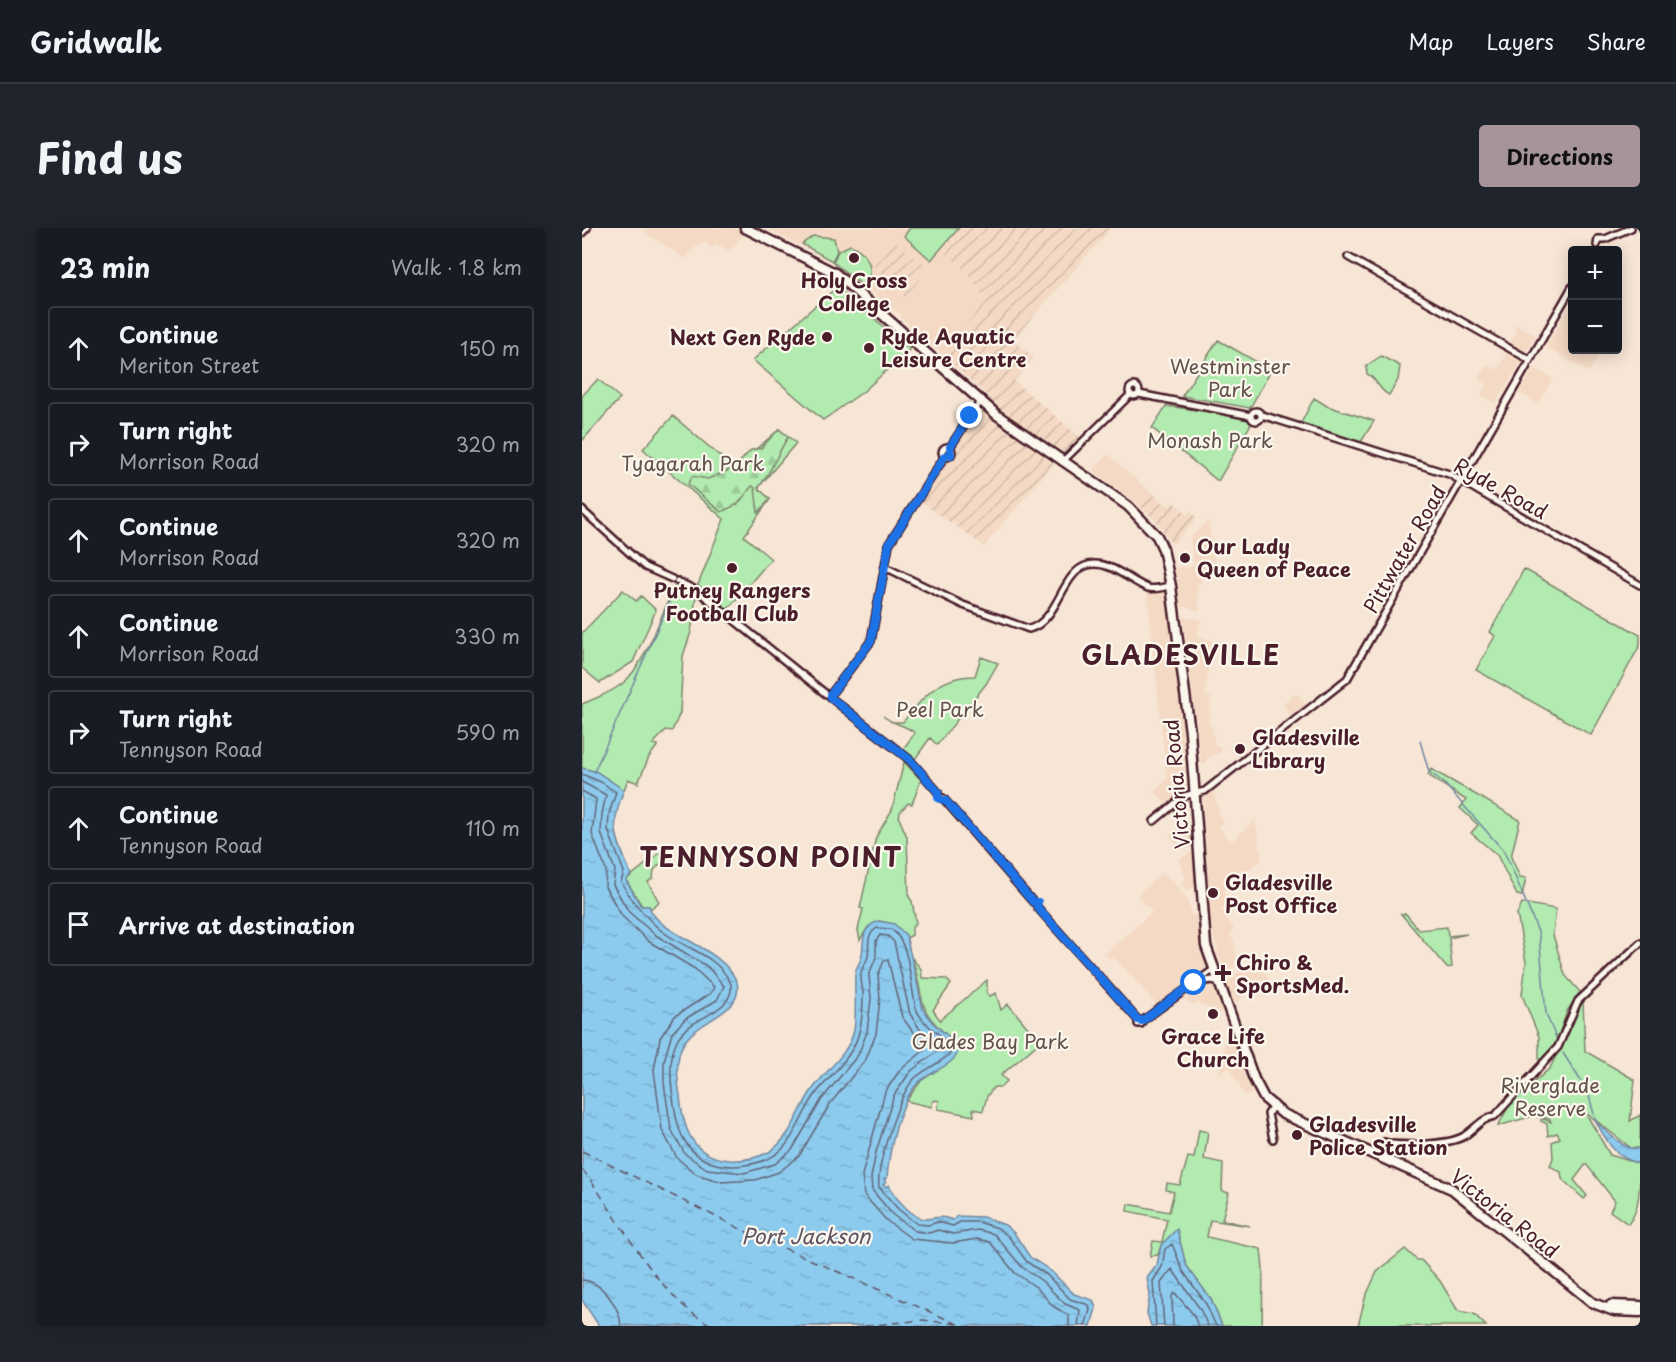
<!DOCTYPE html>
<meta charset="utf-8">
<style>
:root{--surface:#171b24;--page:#20242c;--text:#f1f3f6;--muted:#9ea1a6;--line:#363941;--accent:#a6949b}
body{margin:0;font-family:"Playpen Sans",sans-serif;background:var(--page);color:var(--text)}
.controls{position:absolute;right:18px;top:18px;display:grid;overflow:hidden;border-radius:6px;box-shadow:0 3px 15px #0003}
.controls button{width:54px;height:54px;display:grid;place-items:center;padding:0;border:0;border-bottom:2px solid var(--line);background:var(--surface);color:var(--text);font:30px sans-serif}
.stop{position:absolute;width:18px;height:18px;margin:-14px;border:4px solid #1a73e8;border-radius:50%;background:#fff}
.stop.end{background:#1a73e8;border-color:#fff;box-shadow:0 2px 6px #0008}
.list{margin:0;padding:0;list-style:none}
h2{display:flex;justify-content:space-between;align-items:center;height:78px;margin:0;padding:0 24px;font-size:26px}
h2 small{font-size:20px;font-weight:400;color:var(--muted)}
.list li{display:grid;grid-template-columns:39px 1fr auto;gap:18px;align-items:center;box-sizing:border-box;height:84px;margin:0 12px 12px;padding:0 12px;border:2px solid var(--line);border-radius:6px}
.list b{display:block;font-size:22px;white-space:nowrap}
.list p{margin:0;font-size:20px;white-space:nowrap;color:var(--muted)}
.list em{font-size:20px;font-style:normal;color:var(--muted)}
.icon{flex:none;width:33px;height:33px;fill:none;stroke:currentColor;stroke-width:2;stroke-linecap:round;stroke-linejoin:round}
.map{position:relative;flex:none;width:1058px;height:1098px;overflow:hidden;border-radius:6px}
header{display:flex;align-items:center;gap:36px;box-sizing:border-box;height:84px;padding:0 30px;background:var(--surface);border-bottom:2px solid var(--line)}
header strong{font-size:28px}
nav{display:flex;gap:33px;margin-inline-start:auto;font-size:21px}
.intro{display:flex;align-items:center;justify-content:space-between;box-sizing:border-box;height:144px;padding:0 36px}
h1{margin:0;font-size:42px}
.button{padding:15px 27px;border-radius:6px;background:var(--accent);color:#111;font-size:21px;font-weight:700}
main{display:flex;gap:36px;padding:0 36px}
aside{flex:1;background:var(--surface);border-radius:6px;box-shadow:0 3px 15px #0003}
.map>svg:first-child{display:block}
.built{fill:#f4dac5;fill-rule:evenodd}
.industrial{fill:url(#industrial-furrows)}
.green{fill:#b2ebb0;stroke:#7e856e;stroke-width:1.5}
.forest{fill:url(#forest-firs);stroke:#7e856e;stroke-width:1.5}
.water{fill:url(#water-ripples);stroke:#72869f;stroke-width:1.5}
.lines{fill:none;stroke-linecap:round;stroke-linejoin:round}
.shore{stroke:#646479;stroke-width:1.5}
.stream{stroke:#72869f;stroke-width:1.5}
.ferry{stroke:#5e5365;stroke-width:1.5;stroke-dasharray:8 6;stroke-linecap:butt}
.secondary-casing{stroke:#4a1f2b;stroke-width:10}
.highway-casing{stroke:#4a1f2b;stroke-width:13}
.secondary{stroke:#fbf7ec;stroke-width:5}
.highway{stroke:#fbf7ec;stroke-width:8}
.route{stroke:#1a73e8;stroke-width:8}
.poi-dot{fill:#4a1f2b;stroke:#fbf7ec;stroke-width:2}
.labels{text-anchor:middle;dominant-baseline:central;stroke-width:4.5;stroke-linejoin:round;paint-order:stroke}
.poi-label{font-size:20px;font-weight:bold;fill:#4a1f2b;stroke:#fbf7ec;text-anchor:start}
.park-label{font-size:20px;fill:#64524c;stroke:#fbf7ec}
.street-label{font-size:20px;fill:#4a1f2b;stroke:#fbf7ec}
.water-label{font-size:21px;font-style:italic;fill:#5e5365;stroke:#fbf7ec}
.district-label{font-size:26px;font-weight:bold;letter-spacing:1.5px;fill:#4a1f2b;stroke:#fbf7ec}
</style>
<header>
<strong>Gridwalk</strong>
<nav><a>Map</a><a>Layers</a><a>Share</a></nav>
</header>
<div class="intro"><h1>Find us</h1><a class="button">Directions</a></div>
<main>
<aside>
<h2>23 min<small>Walk · 1.8 km</small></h2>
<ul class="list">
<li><svg class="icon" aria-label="ahead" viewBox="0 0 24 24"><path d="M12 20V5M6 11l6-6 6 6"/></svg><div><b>Continue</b><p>Meriton Street</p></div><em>150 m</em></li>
<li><svg class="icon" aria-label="right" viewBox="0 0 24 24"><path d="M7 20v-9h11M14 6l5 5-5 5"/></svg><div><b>Turn right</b><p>Morrison Road</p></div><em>320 m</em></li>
<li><svg class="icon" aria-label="ahead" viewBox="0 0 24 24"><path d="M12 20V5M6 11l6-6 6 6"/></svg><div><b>Continue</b><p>Morrison Road</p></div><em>320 m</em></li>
<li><svg class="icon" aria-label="ahead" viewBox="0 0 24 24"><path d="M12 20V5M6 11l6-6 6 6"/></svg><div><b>Continue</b><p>Morrison Road</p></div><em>330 m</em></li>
<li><svg class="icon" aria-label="right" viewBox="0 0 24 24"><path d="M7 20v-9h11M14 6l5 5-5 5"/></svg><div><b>Turn right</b><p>Tennyson Road</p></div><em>590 m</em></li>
<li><svg class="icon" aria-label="ahead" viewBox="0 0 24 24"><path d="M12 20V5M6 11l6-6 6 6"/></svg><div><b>Continue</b><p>Tennyson Road</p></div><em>110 m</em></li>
<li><svg class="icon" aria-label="arrive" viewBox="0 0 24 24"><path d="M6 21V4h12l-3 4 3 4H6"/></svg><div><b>Arrive at destination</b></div></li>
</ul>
</aside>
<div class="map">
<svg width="1058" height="1098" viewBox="0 0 1058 1098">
<defs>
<pattern id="industrial-furrows" width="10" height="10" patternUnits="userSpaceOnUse" patternTransform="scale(1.5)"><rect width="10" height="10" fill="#f4dac5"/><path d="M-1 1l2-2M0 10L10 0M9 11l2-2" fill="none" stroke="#d3bba9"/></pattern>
<pattern id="forest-firs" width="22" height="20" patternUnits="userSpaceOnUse" patternTransform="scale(1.5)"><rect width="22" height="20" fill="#b2ebb0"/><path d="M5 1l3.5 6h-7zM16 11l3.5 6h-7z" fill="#9bc998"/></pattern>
<pattern id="water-ripples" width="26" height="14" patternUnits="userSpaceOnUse" patternTransform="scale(1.5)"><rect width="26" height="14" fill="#8ccbed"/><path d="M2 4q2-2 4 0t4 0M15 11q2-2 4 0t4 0" fill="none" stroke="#7aaecb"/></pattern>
</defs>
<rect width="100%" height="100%" fill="#f7e6d5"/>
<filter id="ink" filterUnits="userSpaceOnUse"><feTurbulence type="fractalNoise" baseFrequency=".0167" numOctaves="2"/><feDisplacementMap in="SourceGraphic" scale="12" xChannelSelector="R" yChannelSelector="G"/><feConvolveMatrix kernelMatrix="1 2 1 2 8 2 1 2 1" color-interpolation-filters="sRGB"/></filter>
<g filter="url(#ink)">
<path class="built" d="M64,0H155L163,5L148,23L134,16L130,21L120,13L103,31L61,3Z
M188,0H385L363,24L381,40L405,73L359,125L319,90V86L306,79L262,39L189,3ZM313,13L348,41L323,69L296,45Z
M989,76L990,122H1020L1007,144L964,119Z
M934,96L954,107L944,125L928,115L935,103L931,101Z
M925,125L940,133L913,175L899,167L905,156L896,151L905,136L915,142Z
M952,140L971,150L956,176L937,165Z
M526,226L565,261L553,274L511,243Z
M626,292L634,343L619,345V356L615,357L618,383L599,378L593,340L612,338L608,311Z
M565,364L586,365L608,557L584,576L572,563L585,551Z
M601,389L619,392L615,409L630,412L623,467L629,469L627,497L630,498L633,518H638L640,523L624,532V535L619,536Z
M715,465L724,478L708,488L700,476Z
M631,563L641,595L636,599L649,614L673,592L680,631L642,663L646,676L639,682L652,701L648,706L654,718L652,720L656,735L642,748L629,697L621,571Z
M596,600H611V619L599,621L587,608Z
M608,625L613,626L615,657L605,663L599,656L604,651L596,631Z
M581,644L606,671L609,687L616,686L626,739L575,777L531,728L527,731L523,726L570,684L555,667Z
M671,731L687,750L682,755L679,753L652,777L644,755Z
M619,754L633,760L640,778L639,785L616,775L612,777L599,770Z
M646,798L672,864L663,868L647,840L637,845Z"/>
<path class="industrial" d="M385,0H530L431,111L452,130L432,153L498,209L472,235L402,318L338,273L407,169L359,125L405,73L381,40L363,25Z
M313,13L346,39V42L323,69L296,46L298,43L291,37Z
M565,261L587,278L592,274L605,286L608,283L615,290L593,315H589L575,294L553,274Z"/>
<path class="green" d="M328,0H377L349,32L322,8Z
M231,8L252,10L255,23L250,33L220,16Z
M268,17C285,23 296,43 281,58L251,34L256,23Z
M255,59L328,121L282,163L241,192L171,132Z
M636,112L689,142L668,180L600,168Z
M799,128L818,138L816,152L807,167C796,162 795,150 785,146L784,138Z
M16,151L38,170L0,213V168Z
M732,170L745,178L792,193L779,214L719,195Z
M584,178L666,189L670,194L636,253L570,200Z
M91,188L152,240C167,225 182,216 197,201L214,215L176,260L188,271L162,308L189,331L146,381L116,357L142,291L61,221Z
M942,341L1058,407V417L1009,507L894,442L913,408L908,404Z
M93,357L104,360L114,368L109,404L101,428L98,485L90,503L84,502L71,516L76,517L67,529L56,555L46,551L42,562L15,544L0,540V476C14,470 29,465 41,455C64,436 80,384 93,357Z
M41,362L54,373L59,368L74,382L51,434L18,455L0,440V405Z
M399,429L416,435L404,456L355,517L348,510L333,531L321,521L333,505C322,496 312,497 301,488L310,494H321C341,469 357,448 393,448Z
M322,534L339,552L330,576L326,575L318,584L317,590L325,609L327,669L330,673L334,695L330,699V707L325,710L312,696L297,693L286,699L278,712L276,702L281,681L278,680L294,609L310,582Z
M849,541L938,592L929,629L938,649L944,650L940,668L935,667L915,627L889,605L896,597L878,580L884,572L846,547Z
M85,619L90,625L72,642L71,650L66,654L77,674L68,681L67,678H60L44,652Z
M940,675L974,681L971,707L983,747L998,764L985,783L974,815L957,833V809L940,767L944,734L935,686Z
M819,686H824L837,702L865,699L866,708L885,706L867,710L870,739L865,740Z
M330,730L339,741L340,750L364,751L369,756L351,782L358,792L405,752V765L408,768L414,765L419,782L426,776L458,814L419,847L425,853L419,859H412L405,868L401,883L391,881L392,888L356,881L357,873L354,872L350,874V879L324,873L339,853L371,831L372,813C330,779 345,774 330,730Z
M1001,772L1003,823L1053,852L1048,893L1058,887V920H1049L1003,884L1028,927L1058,936C1058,958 1058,983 1046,996L1028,983L1033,973L1004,936L992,952L1005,968L1002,971L980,951L979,944L968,938L971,930L970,914L978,910L975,905L966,908L965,896L959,893V890L969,894L968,891L951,888L916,898L928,876L968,840Z
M617,902L626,904L622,931L641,935L640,963L647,965L640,992L668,998L628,992L625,1009L679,1021L681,1041L680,1098H640L629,1071L604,1037L595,1002L579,1017L576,1027L568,1028L571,1013L580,1014L585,991L545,983L546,976L587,984L592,964L584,962L585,955L598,957L606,929L612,930Z
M823,1021L835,1032H839L858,1053L876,1083L892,1086L904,1098H776L783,1070L795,1044Z"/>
<path class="forest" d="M197,201L206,209C194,228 190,243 176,260L188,271L176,285L173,260L170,258L156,276L139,284L106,256L110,248L126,251L152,240L169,222L179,220Z"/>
<path class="water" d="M0,540L15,544L42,562C26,602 35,609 49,647L44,652L59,678H67C77,709 137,715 155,754C163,790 105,790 97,827C94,841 96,854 98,868C101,900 110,929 147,932C161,933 175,930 187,924C208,911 216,884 228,865C241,844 267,827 272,802C275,783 272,765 273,747C273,739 280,733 280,726C282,711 279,699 297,693L312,696L324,707L341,781L351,795L372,813L376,824C371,838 347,844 336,855C317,874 307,923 305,950L302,951L304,954L301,957L305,959L307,957C311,968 332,992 344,991C357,990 355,987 371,992L375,988L401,989L423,997L432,1005L448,1029L469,1043L492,1066L511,1072L514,1080L509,1098H17L0,1072Z
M1014,894C1028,905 1040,922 1058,921V936C1033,929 1027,917 1014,894Z
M595,1001L604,1037L629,1071L640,1098H569L565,1085L568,1066L565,1050L575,1037L579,1017Z"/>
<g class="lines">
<path class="shore" d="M0,546L19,554L34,564L27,586L26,602L42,644L39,654C49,673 61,686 76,700C100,721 134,724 149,756C153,785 106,789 95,812C84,835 90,864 94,888C97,906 106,924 123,932C135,938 150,939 163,937C214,931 211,895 236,863C251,845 272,827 277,804C280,793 281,778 281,767C281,760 278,752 279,745C280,739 285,734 286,728C288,716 283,708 295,700L309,701C329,714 328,759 334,780C340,799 366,808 370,823C361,835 343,840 332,851C317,866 294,939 297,959L316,981L335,996L346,997L356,994L371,998L378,994H396L416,1000L427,1009L445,1034L465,1047L488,1071L507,1077L508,1082L503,1098
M0,554L24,567L20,586L19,605L33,642L31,657L47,684L72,706L126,739L142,758L135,772L103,791L90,805L82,833V855L89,901L103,926L125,941L162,945L193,936L210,922L240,871L276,827L285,804L289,771L287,747L294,729V713L298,707L306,708L312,714L328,786L337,800L359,821L329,843L312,867L294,924L289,950L290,962L311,987L333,1003L347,1005L356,1002L371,1006L396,1002L412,1006L440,1039L460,1053L483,1076L498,1082L496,1098
M0,563L14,571L10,606L24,642L23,659L40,688L66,713L113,741L132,759L129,765L93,788L78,810L72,842L80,902L95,930L114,946L140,954L173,952L197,944L217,928L248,876L284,831L294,806L298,771L296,747L302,733L306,732L320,789L344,821L318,842L303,864L280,947L282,967L305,993L330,1011L371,1015L395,1011L408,1014L433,1045L454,1059L471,1078L487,1088V1098
M0,1052C20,1053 38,1079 39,1098
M574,1098L571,1053L580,1039L583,1021L590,1016L601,1043L624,1076L634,1098
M582,1098L579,1055L590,1041L618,1081L626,1098
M591,1098L590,1068L593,1065L611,1086L616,1098"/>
<path class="stream" d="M838,513L847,544L860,553L921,622L928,636L957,706L964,786L975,812
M12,544L93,361
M981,825L1006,864L1014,894"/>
<path class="ferry" d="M0,923L165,1004L378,1097
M0,941C36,987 79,1076 132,1098
M283,1098L341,1092L374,1096"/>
<g class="secondary-casing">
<path id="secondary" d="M0,5L5,0
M1015,17L1016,11H1023L1049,0
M766,29L948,132
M947,134L990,59
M547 163a5 5 0 1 1 10 0a5 5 0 1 1-10 0Z
M557,166L669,188
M669 188a5 5 0 1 1 10 0a5 5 0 1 1-10 0Z
M680,187L867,246L1058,357
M368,219L400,171
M360 224a5 5 0 1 1 10 0a5 5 0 1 1-10 0Z
M480,234L549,166
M0,282L63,339L90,351
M303,339L381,377L447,401C477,393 479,344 506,337C527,331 547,353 566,360C572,362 582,359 589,358
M95,353L116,363L244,466
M249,466L289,413L307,316L363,228
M249,470L328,532L356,564
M361,570L451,674
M572,593L602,568L623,563L765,451L945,138
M455,679L556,792
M616,754L631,752L636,755
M556,792L560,793L559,796H556Z
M560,793L631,742L634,743
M691,911L686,886L692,876
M792,927L797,917L802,914C816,919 868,917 882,908C893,901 900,890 913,888L976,819L996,773L1058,715"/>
</g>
<g class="highway-casing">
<path id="highway" d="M163,0L253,45L415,187L546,278L575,308L581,321L589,358L608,504L624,718L672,851L682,870L701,886L870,961L1011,1075L1032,1083L1058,1084
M1029,1077L1058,1078"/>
</g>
<use href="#secondary" class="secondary"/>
<use href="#highway" class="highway"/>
</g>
</g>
<g class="lines" filter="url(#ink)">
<path class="route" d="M388,188L368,219L369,227L363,228L307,316L289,413L249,466V470L328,532L356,564V570L364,573L451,674H456L455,679L556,792L560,793L612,755"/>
</g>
<g class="poi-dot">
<circle cx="272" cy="30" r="6"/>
<circle cx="245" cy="109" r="6"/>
<circle cx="287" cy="120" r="6"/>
<circle cx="603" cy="330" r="6"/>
<circle cx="150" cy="340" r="6"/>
<circle cx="658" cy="521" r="6"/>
<circle cx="631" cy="665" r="6"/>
<path d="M638 736h6v6h6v6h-6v6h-6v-6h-6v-6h6z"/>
<circle cx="631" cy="786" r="6"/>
<circle cx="715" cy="907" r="6"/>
</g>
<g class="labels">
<g class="poi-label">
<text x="272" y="52" text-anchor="middle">Holy Cross<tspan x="272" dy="23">College</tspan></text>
<text x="299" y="108">Ryde Aquatic<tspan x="299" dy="23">Leisure Centre</tspan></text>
<text x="233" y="109" text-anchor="end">Next Gen Ryde</text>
<text x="615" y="318">Our Lady<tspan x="615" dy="23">Queen of Peace</tspan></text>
<text x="150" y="362" text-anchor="middle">Putney Rangers<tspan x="150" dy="23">Football Club</tspan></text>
<text x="670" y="509">Gladesville<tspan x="670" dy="23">Library</tspan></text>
<text x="643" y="654">Gladesville<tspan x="643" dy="23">Post Office</tspan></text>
<text x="654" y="734">Chiro &amp;<tspan x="654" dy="23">SportsMed.</tspan></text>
<text x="631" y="808" text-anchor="middle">Grace Life<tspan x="631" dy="23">Church</tspan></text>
<text x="727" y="896">Gladesville<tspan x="727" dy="23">Police Station</tspan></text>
</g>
<g class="park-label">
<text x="648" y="138">Westminster<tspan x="648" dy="23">Park</tspan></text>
<text x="628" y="212">Monash Park</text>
<text x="111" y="235">Tyagarah Park</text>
<text x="358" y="481">Peel Park</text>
<text x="408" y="813">Glades Bay Park</text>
<text x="968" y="857">Riverglade<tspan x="968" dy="23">Reserve</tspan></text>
</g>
<g class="street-label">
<text transform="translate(919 260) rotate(29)">Ryde Road</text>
<text transform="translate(822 321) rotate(-60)">Pittwater Road</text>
<text transform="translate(594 556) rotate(-95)">Victoria Road</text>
<text transform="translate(923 985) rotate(38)">Victoria Road</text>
</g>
<g class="water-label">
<text x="224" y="1007">Port Jackson</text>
</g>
<g class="district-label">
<text x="599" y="426">GLADESVILLE</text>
<text x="189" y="628">TENNYSON POINT</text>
</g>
</g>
</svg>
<div class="controls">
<button>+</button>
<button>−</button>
</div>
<div class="stop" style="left:612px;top:755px"></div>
<div class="stop end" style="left:388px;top:188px"></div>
</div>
</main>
